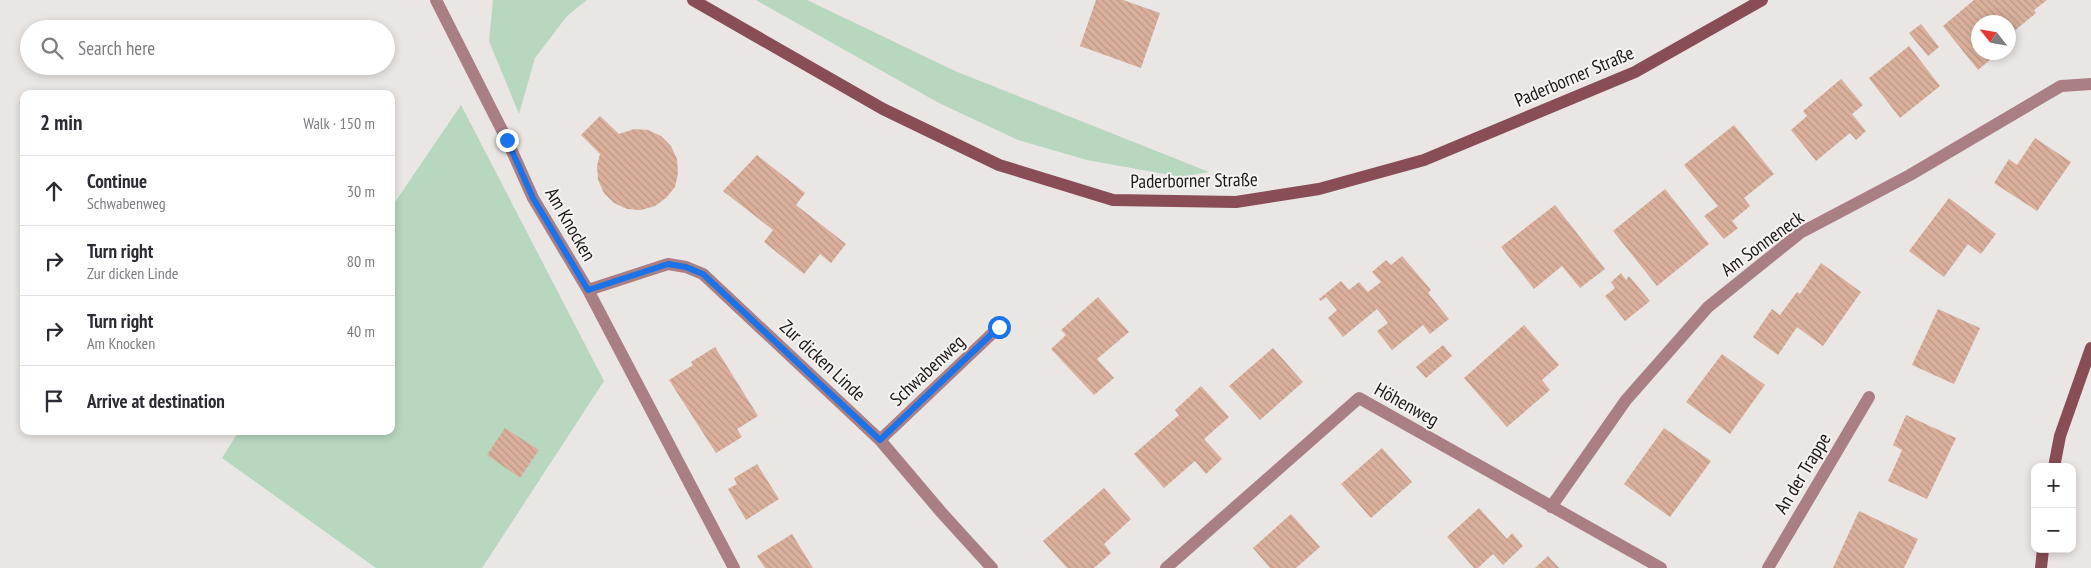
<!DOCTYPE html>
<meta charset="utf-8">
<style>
:root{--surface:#fff;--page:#f2f2f3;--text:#2b2b33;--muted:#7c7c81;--line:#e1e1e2}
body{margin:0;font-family:"PT Sans Narrow",sans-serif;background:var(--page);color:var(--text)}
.controls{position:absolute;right:15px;bottom:15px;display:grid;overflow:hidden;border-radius:10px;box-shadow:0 2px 8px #0003}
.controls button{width:45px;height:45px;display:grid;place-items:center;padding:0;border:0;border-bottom:1px solid var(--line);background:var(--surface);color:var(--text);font:25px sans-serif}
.compass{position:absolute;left:1971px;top:15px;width:45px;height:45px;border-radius:50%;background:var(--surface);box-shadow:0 2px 8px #0003;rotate:301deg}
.stop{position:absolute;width:15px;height:15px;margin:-11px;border:4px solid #1a73e8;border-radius:50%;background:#fff}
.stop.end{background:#1a73e8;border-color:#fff;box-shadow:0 1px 5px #0008}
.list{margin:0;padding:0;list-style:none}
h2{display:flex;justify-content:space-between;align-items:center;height:65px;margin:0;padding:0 20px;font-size:21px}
h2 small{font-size:16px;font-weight:400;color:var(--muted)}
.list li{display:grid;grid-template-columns:32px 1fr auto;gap:15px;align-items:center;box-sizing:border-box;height:70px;padding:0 20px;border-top:1px solid var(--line)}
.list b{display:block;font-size:19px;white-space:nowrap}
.list p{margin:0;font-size:16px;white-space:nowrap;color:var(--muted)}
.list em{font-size:16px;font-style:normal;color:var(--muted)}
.icon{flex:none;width:28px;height:28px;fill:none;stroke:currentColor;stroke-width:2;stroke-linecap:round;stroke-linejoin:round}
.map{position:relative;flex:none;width:2091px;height:568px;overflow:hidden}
.search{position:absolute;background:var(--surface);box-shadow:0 2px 8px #0003;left:20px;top:20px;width:375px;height:55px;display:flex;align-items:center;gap:12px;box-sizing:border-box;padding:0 18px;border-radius:28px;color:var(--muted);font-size:19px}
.panel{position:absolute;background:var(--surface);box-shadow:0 2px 8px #0003;left:20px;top:90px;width:375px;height:345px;border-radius:10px}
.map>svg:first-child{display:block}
.green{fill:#b8d7bf}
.building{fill:url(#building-back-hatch)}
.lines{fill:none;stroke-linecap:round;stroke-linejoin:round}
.minor{stroke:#a97f84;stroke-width:12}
.secondary{stroke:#884d55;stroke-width:12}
.route{stroke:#1a73e8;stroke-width:6}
.labels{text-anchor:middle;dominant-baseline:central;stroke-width:4;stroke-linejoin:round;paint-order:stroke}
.street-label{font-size:19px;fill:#1a1918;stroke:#f7f3f2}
</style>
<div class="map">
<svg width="2091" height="568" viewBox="0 0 2091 568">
<defs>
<pattern id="building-back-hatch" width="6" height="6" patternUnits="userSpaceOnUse" patternTransform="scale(1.25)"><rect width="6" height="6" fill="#dab09c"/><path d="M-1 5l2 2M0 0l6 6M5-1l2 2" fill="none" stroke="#ba9786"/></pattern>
</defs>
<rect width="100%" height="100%" fill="#e9e6e4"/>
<path class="green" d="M493,0H587L567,16L535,58L519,114L489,41Z
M756,0H807L955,71L1209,172L1181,177L1087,160L1018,140L939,103Z
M461,105L604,381L482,568H376L222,458L239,431H391V208Z"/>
<path class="building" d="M1096,0H1123L1160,13L1141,68L1080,46Z
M1974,0H2047L2034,10L2036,13L2008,36V22H1978V52L1997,54L1978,70L1943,26Z
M1921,24L1939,47L1928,56L1909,33Z
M1909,46L1940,86L1900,118L1869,78Z
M1841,79L1863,105L1852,114L1866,131L1856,140L1850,133L1816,161L1791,130L1807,116L1803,111Z
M600,116L619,134L634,129L648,130L661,136L671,146L677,159L678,173L675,187L666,198L655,206L641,210L627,209L614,203L604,193L598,180L597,166L600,154L581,135Z
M1734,125L1774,174L1744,198L1750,206L1732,221L1738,228L1724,239L1704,216L1718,206L1684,165Z
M2035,138L2071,162L2037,211L1994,183L2009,159L2017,165Z
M757,155L805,193L796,205L846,244L831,263L820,254L804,274L764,242L773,230L723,191Z
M1665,189L1709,244L1657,286L1613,231Z
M1949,198L1996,234L1981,254L1968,244L1944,277L1909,251Z
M1555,205L1605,269L1580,288L1562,266L1534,289L1501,247Z
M1402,256L1431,290L1428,293L1449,319L1430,334L1423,325L1392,350L1377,331L1388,323L1377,309L1343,337L1328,318L1337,310L1326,297L1321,301L1319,299L1341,281L1349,290L1359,282L1368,292L1381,282L1372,272L1386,260L1391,265Z
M1821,263L1861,292L1823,346L1797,327L1778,355L1753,337L1772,309L1780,315L1797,292L1800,294Z
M1621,273L1626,280L1629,276L1650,301L1625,321L1605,296L1615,288L1611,282Z
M1098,297L1129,332L1097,359L1114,378L1094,395L1051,349L1066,335L1061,330Z
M1938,309L1980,328L1954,384L1912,365Z
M1524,325L1559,365L1542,380L1550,390L1507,427L1464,378Z
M1443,345L1452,356L1426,378L1416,367Z
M715,347L758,416L737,429L742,437L716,453L669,380L693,365L691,362Z
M1273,348L1303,382L1260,420L1229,386Z
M1722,354L1765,385L1730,434L1686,402Z
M1201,386L1229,417L1204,439L1222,459L1206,474L1195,461L1164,488L1134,454L1179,415L1175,410Z
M1906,415L1956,438L1927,499L1888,481L1902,450L1893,445Z
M505,428L539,450L520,478L487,455Z
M1664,428L1711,461L1670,517L1624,484Z
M1382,448L1412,482L1371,518L1341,484Z
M757,464L779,499L746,520L728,489L737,484L734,478Z
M1104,488L1131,519L1104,544L1111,553L1094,568H1067L1043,541Z
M1479,508L1507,539L1512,533L1523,546L1503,565L1493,554L1478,568H1474L1447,537Z
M1859,511L1918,539L1904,568H1833Z
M1291,514L1320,547L1296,568H1270L1253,548Z
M792,534L813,568H765L757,556Z
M1548,556L1559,568H1535Z"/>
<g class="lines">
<path class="minor" d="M436,0L507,140L533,198L588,290L734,568
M588,290L668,264L686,267L703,274L880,440L941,512L992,568
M880,440L999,327
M1551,507L1626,400L1708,307L1800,233L1910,175L2061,86L2091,84
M1166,568L1359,398L1661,568
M1768,568L1869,397"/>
<path class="secondary" d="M693,0L883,109L999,165L1113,200L1236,202L1319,189L1424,160L1635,72L1762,0
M2054,467L2060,436L2091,348
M2041,568L2043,549"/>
</g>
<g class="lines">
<path class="route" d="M507,140L533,198L588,290L668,264L686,267L703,274L880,440L999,327"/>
</g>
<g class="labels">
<g class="street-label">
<text transform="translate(1574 76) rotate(-23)">Paderborner Straße</text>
<text transform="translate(1194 180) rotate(-1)">Paderborner Straße</text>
<text transform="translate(571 224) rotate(60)">Am Knocken</text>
<text transform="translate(1762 243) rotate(-36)">Am Sonneneck</text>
<text transform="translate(823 360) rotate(43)">Zur dicken Linde</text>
<text transform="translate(927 370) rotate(-43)">Schwabenweg</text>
<text transform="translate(1407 404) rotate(29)">Höhenweg</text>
<text transform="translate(1802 473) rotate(-59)">An der Trappe</text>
</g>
</g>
</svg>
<div class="controls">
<button>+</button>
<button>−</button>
</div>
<svg class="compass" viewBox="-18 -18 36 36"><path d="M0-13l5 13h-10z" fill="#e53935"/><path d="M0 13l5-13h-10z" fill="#7c7c81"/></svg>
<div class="stop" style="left:999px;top:327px"></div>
<div class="stop end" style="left:507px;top:140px"></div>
<div class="search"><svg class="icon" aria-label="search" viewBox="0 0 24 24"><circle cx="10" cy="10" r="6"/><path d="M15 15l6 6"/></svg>Search here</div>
<section class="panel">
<h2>2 min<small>Walk · 150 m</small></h2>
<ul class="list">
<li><svg class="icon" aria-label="ahead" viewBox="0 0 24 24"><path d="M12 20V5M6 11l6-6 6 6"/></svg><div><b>Continue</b><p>Schwabenweg</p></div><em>30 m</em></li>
<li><svg class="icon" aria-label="right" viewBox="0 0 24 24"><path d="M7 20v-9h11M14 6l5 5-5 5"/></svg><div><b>Turn right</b><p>Zur dicken Linde</p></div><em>80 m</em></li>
<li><svg class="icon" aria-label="right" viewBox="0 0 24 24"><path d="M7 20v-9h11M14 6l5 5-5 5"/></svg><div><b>Turn right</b><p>Am Knocken</p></div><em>40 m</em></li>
<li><svg class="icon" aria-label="arrive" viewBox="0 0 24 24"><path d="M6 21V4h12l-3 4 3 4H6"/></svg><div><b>Arrive at destination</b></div></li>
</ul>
</section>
</div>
